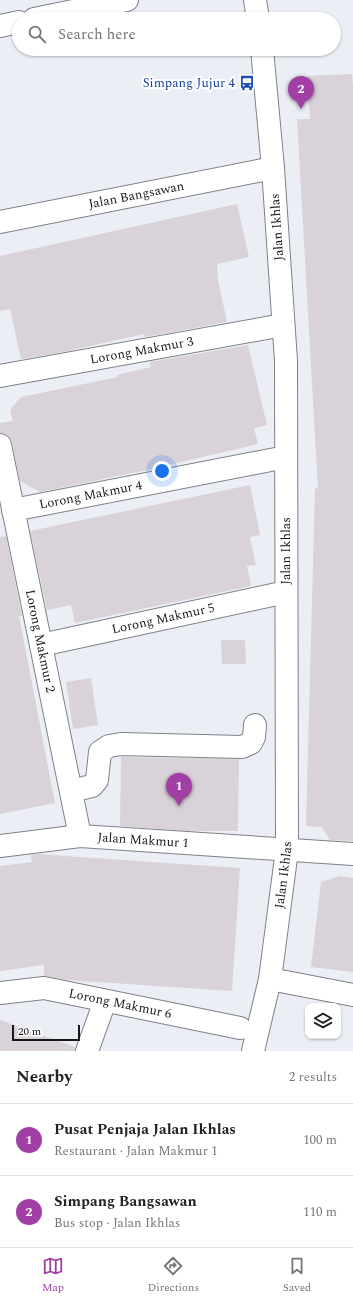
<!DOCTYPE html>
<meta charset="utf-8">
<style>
:root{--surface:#fff;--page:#f2f2f2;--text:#222;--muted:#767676;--line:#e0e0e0;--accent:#a23fa5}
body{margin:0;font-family:Spectral,serif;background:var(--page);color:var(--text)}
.controls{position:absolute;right:12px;bottom:12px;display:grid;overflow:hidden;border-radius:8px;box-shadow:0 1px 3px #0004}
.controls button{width:36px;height:36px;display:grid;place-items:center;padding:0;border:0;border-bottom:1px solid var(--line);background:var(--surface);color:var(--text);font:20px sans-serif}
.scale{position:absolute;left:12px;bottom:10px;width:68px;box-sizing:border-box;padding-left:4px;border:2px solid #17171a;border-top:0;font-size:11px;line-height:14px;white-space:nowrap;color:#17171a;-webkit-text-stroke:3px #fff;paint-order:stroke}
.you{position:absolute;left:162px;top:471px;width:14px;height:14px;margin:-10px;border:3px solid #fff;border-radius:50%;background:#1a73e8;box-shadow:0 0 0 6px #1a73e833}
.badge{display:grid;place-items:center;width:26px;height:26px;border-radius:50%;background:var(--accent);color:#fff;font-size:13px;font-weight:700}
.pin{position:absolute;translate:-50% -33px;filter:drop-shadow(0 1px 2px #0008)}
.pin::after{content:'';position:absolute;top:21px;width:14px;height:12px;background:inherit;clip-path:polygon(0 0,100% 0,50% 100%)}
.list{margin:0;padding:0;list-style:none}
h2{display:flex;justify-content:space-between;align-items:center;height:52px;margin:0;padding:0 16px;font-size:17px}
h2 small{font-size:13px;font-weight:400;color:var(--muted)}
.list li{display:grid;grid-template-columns:26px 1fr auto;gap:12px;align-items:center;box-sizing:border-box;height:72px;padding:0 16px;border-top:1px solid var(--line)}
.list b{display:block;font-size:15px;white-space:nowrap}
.list p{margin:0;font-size:13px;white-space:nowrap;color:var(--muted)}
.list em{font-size:13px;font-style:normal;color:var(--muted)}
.icon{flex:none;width:22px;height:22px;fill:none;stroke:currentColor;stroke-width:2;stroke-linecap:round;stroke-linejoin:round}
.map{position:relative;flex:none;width:353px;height:1051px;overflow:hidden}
.search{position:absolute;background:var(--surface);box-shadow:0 1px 3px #0004;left:12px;right:12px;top:12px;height:44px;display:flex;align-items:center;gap:10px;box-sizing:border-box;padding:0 14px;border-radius:22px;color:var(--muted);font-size:15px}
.sheet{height:196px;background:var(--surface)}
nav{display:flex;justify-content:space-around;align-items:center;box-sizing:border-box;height:56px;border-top:1px solid var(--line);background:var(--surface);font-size:11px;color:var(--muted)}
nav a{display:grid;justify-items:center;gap:2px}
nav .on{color:var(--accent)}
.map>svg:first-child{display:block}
.building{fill:#d9d2d8}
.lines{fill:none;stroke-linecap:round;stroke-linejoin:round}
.minor-casing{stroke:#7f8087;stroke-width:24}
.minor{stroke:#fff;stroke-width:22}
.labels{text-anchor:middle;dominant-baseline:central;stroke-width:4;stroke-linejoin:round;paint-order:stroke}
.transit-label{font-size:13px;fill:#164399;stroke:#fff;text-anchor:end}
.street-label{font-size:13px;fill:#17171a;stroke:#fff}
</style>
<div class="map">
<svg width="353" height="1051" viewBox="0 0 353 1051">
<rect width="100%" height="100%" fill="#eceef5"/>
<path class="building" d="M352,74L353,86V841L330,840L322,827L306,826L315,488L318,489L297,119H310L307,76Z
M237,204L249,257L217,264L218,280L227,322L145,337L144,334L63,352L21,359L10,309L0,311V256Z
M248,345L267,425L254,428L258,444L147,470L40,492L20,481L12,442L9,436L4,433H0V423L13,421L10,410L21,397L118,377L117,375L151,367L150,362Z
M250,485L260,535L250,537L256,565L247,566L251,586L75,623L71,605L47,610L30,531Z
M6,536L22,616H19L55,803L0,814V537Z
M221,640H245L246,664H222Z
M91,678L98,725L73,729L66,682Z
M121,757L239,759L238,831H188L120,826Z
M36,854L240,868L232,991L67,980L44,976V965L0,971V866L32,862L31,855Z
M340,876L353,878V972L311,967L321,882Z
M0,1020L75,1047V1051H0Z"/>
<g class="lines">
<g class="minor-casing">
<g id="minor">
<path d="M255,0L258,19"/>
<path d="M34,19L127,0"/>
<path d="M0,26L19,22"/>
<path id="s1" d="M0,222L273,168"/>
<path id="s2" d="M0,376L283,325"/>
<path id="s3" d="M0,445L80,836"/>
<path id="s4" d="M13,510L286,457"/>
<path id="s5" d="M41,645L286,592"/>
<path d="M71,791L92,786L97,780L100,752L109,746L121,744L242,747L251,743L254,737L255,725"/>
<path id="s6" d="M0,846L80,836L353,854"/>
<path d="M270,979L353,995"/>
<path id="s7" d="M0,993L44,988L240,1028"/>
<path d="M87,1051L105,1001"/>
<path id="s8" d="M253,1051L270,979L287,850L286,361L273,168L262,49"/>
</g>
</g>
<use href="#minor" class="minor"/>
</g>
<defs>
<g id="bus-bare" transform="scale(1.2)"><path d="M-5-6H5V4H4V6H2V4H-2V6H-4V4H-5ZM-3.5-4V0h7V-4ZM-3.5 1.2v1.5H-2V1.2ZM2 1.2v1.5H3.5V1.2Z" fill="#1a4fb4" stroke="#fff" stroke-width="2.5" paint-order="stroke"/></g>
</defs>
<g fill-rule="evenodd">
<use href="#bus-bare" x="247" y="83"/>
</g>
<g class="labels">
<g class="transit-label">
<text x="235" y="83">Simpang Jujur 4</text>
</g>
<g class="street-label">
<text stroke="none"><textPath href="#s1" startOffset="139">Jalan Bangsawan</textPath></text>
<text transform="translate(277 227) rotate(-94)">Jalan Ikhlas</text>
<text stroke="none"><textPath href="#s2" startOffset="144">Lorong Makmur 3</textPath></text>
<text stroke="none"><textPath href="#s4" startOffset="79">Lorong Makmur 4</textPath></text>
<text transform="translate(286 551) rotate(-90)">Jalan Ikhlas</text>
<text stroke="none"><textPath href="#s5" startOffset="125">Lorong Makmur 5</textPath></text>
<text stroke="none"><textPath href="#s3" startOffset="200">Lorong Makmur 2</textPath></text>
<text stroke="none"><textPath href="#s6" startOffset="144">Jalan Makmur 1</textPath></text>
<text stroke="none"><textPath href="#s8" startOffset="179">Jalan Ikhlas</textPath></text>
<text stroke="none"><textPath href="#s7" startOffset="122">Lorong Makmur 6</textPath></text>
</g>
</g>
</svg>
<div class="controls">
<button><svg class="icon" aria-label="layers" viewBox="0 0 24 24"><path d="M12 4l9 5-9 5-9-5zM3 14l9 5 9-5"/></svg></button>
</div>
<div class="scale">20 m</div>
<div class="you"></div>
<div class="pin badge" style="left:179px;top:806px">1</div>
<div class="pin badge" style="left:301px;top:109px">2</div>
<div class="search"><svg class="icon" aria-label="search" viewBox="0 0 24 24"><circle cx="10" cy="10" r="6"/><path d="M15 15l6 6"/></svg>Search here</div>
</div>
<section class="sheet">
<h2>Nearby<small>2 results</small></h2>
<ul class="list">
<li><span class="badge">1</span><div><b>Pusat Penjaja Jalan Ikhlas</b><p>Restaurant · Jalan Makmur 1</p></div><em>100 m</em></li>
<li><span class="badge">2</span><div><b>Simpang Bangsawan</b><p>Bus stop · Jalan Ikhlas</p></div><em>110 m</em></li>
</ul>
</section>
<nav>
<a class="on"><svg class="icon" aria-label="map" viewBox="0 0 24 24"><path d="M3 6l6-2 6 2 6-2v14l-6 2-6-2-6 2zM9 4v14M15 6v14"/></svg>Map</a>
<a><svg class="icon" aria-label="directions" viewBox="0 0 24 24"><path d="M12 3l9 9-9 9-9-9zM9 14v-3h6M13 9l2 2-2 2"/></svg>Directions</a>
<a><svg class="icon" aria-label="saved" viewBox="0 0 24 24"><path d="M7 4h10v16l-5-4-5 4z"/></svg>Saved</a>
</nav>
